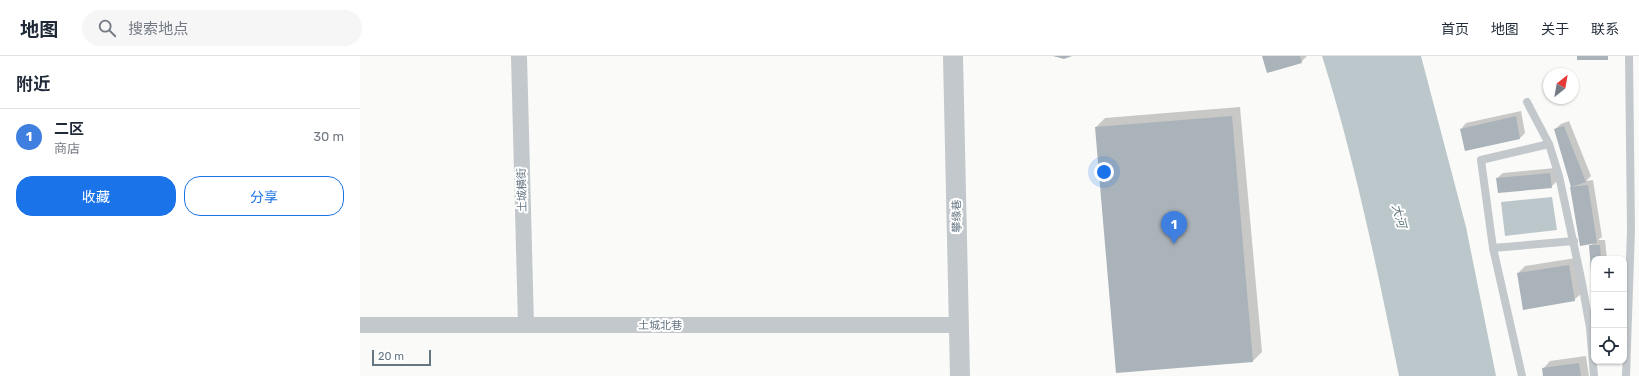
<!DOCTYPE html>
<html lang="zh">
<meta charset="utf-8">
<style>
:root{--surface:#fff;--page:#f6f6f7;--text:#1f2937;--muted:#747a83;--line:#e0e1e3;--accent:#1a73e8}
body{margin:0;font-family:Rubik,"Noto Sans SC",sans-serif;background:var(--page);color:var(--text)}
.controls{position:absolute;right:12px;bottom:12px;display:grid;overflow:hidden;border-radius:8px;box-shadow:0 1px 3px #0004}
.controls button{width:36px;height:36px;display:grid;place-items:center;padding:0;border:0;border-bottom:1px solid var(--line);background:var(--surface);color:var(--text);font:20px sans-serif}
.compass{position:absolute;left:1183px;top:12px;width:36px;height:36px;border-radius:50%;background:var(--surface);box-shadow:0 1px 3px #0004;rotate:31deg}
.scale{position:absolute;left:12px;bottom:10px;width:59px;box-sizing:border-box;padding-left:4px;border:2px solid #657683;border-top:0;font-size:11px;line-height:14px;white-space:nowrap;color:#657683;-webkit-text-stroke:3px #fff;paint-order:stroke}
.you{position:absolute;left:744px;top:116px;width:14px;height:14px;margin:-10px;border:3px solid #fff;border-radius:50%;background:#1a73e8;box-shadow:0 0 0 6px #1a73e833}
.badge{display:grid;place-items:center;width:26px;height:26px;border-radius:50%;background:var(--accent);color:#fff;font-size:13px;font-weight:700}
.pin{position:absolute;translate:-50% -33px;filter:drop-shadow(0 1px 2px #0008)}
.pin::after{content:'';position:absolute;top:21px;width:14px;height:12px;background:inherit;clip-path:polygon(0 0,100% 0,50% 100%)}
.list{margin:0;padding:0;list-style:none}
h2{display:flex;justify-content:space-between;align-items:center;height:52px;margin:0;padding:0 16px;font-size:17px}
h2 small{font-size:13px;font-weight:400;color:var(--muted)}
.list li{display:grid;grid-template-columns:26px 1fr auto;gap:12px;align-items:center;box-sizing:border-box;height:56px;padding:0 16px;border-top:1px solid var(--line)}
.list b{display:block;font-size:15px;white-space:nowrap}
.list p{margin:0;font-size:13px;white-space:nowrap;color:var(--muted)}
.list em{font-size:13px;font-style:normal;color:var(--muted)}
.actions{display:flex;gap:8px;padding:12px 16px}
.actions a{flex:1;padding:9px 0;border:1px solid var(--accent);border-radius:16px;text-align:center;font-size:14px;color:var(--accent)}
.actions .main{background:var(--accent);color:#fff}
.icon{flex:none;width:22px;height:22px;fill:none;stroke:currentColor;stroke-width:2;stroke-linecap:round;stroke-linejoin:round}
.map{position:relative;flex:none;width:1279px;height:320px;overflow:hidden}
header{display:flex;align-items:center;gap:24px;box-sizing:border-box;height:56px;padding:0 20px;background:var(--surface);border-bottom:1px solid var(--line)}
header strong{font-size:19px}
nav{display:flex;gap:22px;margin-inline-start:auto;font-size:14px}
.search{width:280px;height:36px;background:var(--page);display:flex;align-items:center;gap:10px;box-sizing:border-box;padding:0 14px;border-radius:22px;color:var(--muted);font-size:15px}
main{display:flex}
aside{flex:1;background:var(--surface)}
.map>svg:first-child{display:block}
.water{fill:#bbc7cb}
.shadow{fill:#0003}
.building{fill:#aab3b9}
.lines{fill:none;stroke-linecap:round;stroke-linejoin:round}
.service{stroke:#c3c8cc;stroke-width:8}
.minor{stroke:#c3c8cc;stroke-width:16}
.tertiary{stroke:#c3c8cc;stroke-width:20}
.labels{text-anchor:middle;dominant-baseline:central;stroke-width:4;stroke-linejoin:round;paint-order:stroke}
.street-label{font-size:11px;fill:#657683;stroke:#fff}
.water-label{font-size:12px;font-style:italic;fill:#60757c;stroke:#fff}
</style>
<header>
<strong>地图</strong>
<div class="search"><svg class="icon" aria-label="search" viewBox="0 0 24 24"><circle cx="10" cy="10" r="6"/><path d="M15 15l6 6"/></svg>搜索地点</div>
<nav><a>首页</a><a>地图</a><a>关于</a><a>联系</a></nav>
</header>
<main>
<aside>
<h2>附近<small></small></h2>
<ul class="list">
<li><span class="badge" style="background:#3f7fe0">1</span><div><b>二区</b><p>商店</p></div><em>30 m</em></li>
</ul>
<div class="actions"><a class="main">收藏</a><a>分享</a></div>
</aside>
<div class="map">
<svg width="1279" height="320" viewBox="0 0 1279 320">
<rect width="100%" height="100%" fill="#fafaf8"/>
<path class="water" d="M962,0H1061L1106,171L1136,320H1039C1017,213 995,104 962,0Z
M1192,141L1197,174L1145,180L1141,146Z"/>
<path class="shadow" d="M903,0H947L941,6Z
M880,51L902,296L893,305L736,71L745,62Z
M1161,55L1165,77L1160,82L1105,94L1101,73L1106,67Z
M1209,65L1231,120L1226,125L1233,124L1242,181L1238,184H1245L1247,203H1234V240L1230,190L1233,187L1211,132L1215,128L1195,73L1201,68Z
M1195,112L1197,125L1191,131L1137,122L1143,117Z
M1216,202L1222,237L1214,244L1158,217L1165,210Z
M1226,300L1229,320H1184L1183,313L1190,305Z"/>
<path class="building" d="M693,0H712L704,3Z
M902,0H940L942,7L907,17Z
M1217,0H1248V4H1217Z
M872,60L893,306L756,317L735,71Z
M1156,60L1160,83L1105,95L1100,73Z
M1204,70L1226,126L1211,131L1194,73Z
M1190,117L1192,132L1138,137L1136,122Z
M1228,129L1237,187L1220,190L1210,131Z
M1229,189H1240L1241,203H1234V241H1233Z
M1209,209L1215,245L1163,254L1157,217Z
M1219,307L1221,320H1183L1182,312Z"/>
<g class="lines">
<path class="service" d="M1167,46L1189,88L1199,120L1222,227L1230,272L1234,320
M1133,192L1214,185
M1162,320L1133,192L1121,104L1189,88
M1266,320L1271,173L1269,0"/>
<path class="minor" d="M159,0L166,269
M0,269H599"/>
<path class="tertiary" d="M593,0L600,320"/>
</g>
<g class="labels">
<g class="street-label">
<text transform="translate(162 134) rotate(-91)">土城横街</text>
<text transform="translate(597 160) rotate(-91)">攀缘巷</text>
<text x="300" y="269">土城北巷</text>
</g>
<g class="water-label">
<text transform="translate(1039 160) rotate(75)">大河</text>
</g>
</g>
</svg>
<div class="controls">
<button>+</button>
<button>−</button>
<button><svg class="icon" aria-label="locate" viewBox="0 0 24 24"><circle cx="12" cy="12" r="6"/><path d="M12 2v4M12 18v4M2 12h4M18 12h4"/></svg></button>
</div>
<svg class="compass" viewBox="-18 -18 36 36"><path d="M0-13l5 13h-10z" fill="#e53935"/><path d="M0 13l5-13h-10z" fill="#747a83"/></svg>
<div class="scale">20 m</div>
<div class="you"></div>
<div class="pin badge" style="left:814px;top:188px;background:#3f7fe0">1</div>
</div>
</main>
